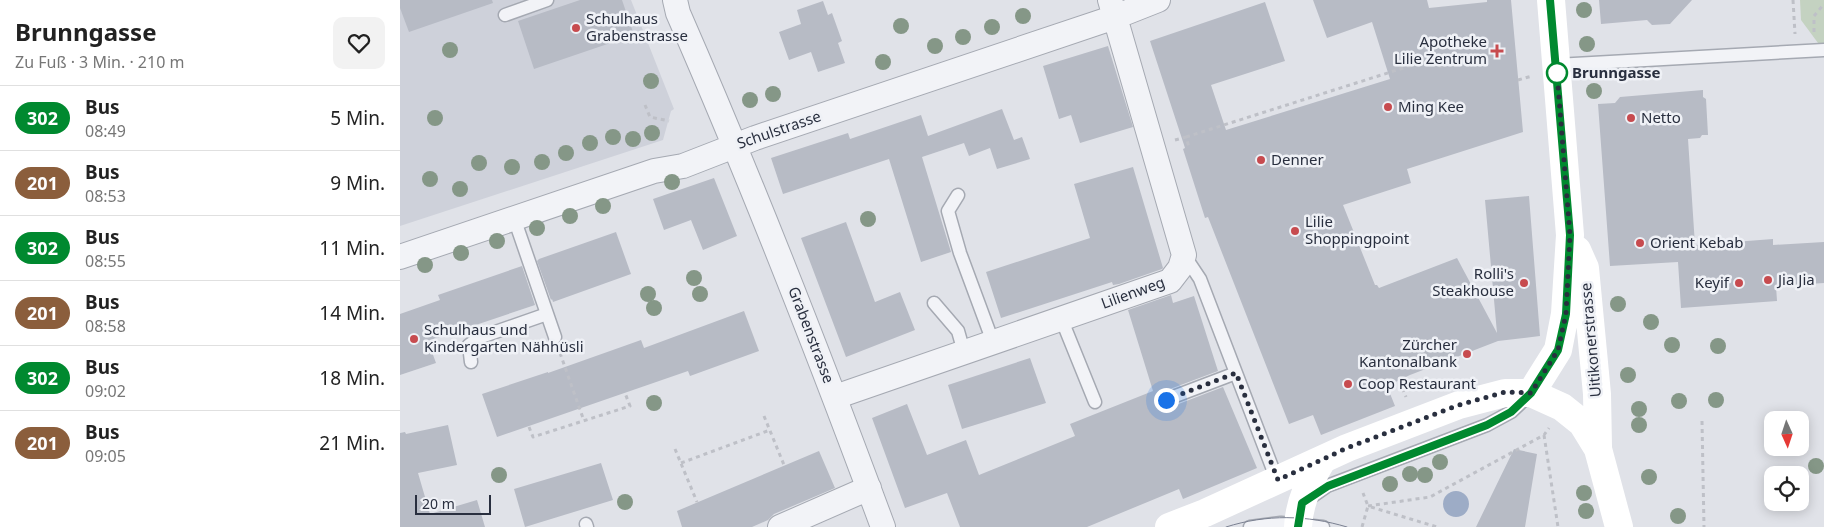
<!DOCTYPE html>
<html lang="de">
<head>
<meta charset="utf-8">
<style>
  :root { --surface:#fff; --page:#f2f2f2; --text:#222; --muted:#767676; --line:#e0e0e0 }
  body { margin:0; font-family:"Noto Sans",sans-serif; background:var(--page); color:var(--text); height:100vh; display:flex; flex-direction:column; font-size:19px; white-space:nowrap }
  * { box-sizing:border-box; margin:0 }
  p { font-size:16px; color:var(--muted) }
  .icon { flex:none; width:28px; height:28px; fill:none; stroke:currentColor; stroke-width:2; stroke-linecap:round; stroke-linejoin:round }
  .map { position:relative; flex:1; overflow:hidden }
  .details { display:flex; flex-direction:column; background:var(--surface); width:400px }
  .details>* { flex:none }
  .badge { padding:0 10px; border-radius:16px; font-size:18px; line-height:32px }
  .needle { width:32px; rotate:177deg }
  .controls { position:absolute; left:1364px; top:411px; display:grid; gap:10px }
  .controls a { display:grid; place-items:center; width:45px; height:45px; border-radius:10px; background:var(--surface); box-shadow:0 2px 12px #0003; font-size:25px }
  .scale { position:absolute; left:15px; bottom:12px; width:76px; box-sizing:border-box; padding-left:5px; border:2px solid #292f3f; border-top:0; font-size:14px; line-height:18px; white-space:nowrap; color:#292f3f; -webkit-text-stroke:4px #eff1f6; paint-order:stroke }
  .you { position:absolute; width:25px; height:25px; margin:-12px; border:4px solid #fff; border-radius:50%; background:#1a73e8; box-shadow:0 0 0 8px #1a73e833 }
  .map>.badge { position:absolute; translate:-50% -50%; box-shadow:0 0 0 2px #fff }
  .round { display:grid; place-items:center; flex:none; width:52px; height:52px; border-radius:10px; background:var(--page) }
  .head { display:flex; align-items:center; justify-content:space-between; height:85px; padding:0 15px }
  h1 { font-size:24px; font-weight:700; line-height:38px }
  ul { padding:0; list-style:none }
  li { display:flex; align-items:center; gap:15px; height:65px; padding:0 15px; border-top:1px solid var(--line) }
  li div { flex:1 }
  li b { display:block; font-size:19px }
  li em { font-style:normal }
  li .badge { min-width:55px; font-weight:700; text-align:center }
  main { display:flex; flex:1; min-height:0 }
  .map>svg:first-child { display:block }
  .built { fill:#ced1da }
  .green { fill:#c4d2c1 }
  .water { fill:#9dacc6 }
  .building { fill:#b7bbc5 }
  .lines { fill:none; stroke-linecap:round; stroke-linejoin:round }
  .lane-casing { stroke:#a5a9b2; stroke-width:15 }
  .street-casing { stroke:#a5a9b2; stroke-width:26 }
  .path { stroke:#bec0c7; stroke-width:3; stroke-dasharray:4 4; stroke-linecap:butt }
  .lane { stroke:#f2f3f7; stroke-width:12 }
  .street { stroke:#f2f3f7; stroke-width:24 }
  .secondary { stroke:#fff; stroke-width:28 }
  .tram { stroke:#7a8091; stroke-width:1 }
  .tree { fill:#859787 }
  .line-casing { stroke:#fff; stroke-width:11 }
  .line { stroke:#00892f; stroke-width:8 }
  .walk { stroke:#292f3f; stroke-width:5; stroke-dasharray:0 9 }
  .poi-dot { fill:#c74b4f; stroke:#eff1f6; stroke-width:2 }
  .stop-dot { fill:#fff; stroke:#00892f; stroke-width:2.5 }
  .labels { text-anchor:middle; stroke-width:5; stroke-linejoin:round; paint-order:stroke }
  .poi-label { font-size:15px; fill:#292f3f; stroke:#eff1f6; text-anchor:start }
  .stop-label { font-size:15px; font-weight:bold; fill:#292f3f; stroke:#eff1f6; text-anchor:start }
  .street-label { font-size:15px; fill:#292f3f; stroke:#eff1f6 }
</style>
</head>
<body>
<main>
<section class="details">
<div class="head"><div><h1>Brunngasse</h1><p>Zu Fuß · 3 Min. · 210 m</p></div><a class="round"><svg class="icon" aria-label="heart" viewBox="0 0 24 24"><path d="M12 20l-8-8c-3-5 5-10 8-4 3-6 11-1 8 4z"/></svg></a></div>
<ul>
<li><span class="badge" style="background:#00892f;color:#fff">302</span><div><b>Bus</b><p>08:49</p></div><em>5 Min.</em></li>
<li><span class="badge" style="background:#8b5e3c;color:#fff">201</span><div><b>Bus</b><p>08:53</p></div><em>9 Min.</em></li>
<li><span class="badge" style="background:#00892f;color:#fff">302</span><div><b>Bus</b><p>08:55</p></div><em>11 Min.</em></li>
<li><span class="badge" style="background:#8b5e3c;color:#fff">201</span><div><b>Bus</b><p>08:58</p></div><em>14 Min.</em></li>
<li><span class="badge" style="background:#00892f;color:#fff">302</span><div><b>Bus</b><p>09:02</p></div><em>18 Min.</em></li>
<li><span class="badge" style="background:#8b5e3c;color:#fff">201</span><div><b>Bus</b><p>09:05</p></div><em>21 Min.</em></li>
</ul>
</section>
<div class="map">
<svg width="1424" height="527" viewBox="0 0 1424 527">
  <rect width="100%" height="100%" fill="#e0e2e8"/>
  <path class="built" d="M0,0H231L274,109L271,111L263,140L0,226Z"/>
  <path class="green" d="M1400,0H1424V47H1421L1401,20Z"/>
  <path class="water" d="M1043 504a13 13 0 1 1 26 0a13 13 0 1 1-26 0Z"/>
  <path class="building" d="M0,0H92L93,3L9,32L0,8Z
    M180,0H222L234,35L134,69L118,21Z
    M913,0H1027L1029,8L1087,2V0H1111L1123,132L1007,169L1011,183L943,205L975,285H977L979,288L1057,258L1097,333L1085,200L1129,196L1140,336L1098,341L1010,375L987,386L995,406L921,435L913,415L889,424L808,217L805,218L783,149L785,148L750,41L865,2L885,61L811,85L826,130L990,79L972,22L927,38Z
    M1199,0H1292L1270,24L1252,25L1247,20L1201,24Z
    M423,1L428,15L432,13L442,41L438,43L445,63L418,72L411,52L389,60L379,32L401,24L397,10Z
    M708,46L733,127L680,143L671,115L659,119L643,66Z
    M1303,90V97L1306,99L1308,135H1302L1300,138L1288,139L1295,245L1373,239V245L1424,242V283L1376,286L1377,301L1281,308L1278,262L1210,266L1198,104L1215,103L1220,97Z
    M602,109L614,140L622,137L630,159L597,169L590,148L569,156L564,143L522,157L551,252L521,262L489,159L383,194L371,158L448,133L450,139L521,115L528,136Z
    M733,167L763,268L762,269L719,284L713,285L712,282L601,318L586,272L690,238L674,184Z
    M314,178L337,236L303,250L291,220L264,230L253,199Z
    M446,222L475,302L500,292L515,330L446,357L401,238Z
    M216,232L231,274L153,302L152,299L151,300L137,261L139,259Z
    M122,266L135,305L28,341L36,363L0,375V314L40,300L38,295Z
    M771,295L773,303L794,296L818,371L762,392L757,398L758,403L763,408H768L823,387L857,468L783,499L779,489L687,527H560L547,493L505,508L472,418L507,404L527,455L566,440L579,475L675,436L670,424L753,391L728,310Z
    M344,311L359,351L290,376L288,371L97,437L82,394L148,372V373L241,340L244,348Z
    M630,358L646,403L562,429L548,385Z
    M48,425L57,465L18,473L30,514L77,500L85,527H0V433L5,432L6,434Z
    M1114,449L1137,454L1125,527H1076Z
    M419,451L435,488L374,514L368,520L352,527H282L277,511Z
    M201,463L213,500L125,527L114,489Z"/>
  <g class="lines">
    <g class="lane-casing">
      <path id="lane" d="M105,15L147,0
        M1156,65L1424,50
        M558,195L548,211L560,253L593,342
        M114,218L155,337
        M784,255L800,279L877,480
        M534,303L558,331L564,352
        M661,318L695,402
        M71,362L69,345L81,337L147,314
        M765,400L836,373
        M907,500L927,486L1087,425L1111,412L1129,395
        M186,524L187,527
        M850,527L881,523L923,527"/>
    </g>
    <g class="street-casing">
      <path id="street" d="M275,0L278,13C352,182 419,354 483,527
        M0,257L254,171L283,166L355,138L715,17L758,0
        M435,397L770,281L780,268L784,255L710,0
        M380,527L469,488"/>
    </g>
    <path class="path" d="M1393,0L1395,34
      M1414,32V16L1424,4
      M1118,80L1132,76
      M245,105L250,117L269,121
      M786,137L1038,57L1041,68
      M775,140L786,137L789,147
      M160,353L184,421
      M999,381L1006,397
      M364,416L384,465
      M1302,421L1304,527
      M129,427L133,437L230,406L225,393
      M1144,435L1158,527
      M275,449L297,502
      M281,463L370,430
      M968,506L1030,497L1144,435L1149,428
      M971,507L1037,527
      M962,527L968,506L963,493"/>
    <use href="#lane" class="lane"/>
    <use href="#street" class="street"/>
    <path class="secondary" d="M1177,250L1185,268L1197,394L1198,447
      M1131,393L1158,350L1165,314L1170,235L1151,0
      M769,527L805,513L947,448L1059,405L1105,393H1131L1162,407L1182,423L1198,449L1219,527
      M898,527C899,502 910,480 923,459"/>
    <path class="tram" d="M826,527C867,514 907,515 947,527"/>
  </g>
  <g class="tree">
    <circle cx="1184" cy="10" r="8"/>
    <circle cx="623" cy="16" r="8"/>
    <circle cx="501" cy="26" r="8"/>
    <circle cx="592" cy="27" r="8"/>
    <circle cx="563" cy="37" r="8"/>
    <circle cx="1187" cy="44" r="8"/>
    <circle cx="535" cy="46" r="8"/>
    <circle cx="50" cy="50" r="8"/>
    <circle cx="483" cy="62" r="8"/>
    <circle cx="251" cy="81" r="8"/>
    <circle cx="1194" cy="91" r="8"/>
    <circle cx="373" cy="94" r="8"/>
    <circle cx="350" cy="100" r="8"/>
    <circle cx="35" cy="118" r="8"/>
    <circle cx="252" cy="133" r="8"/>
    <circle cx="213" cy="137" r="8"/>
    <circle cx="233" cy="139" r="8"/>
    <circle cx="190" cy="143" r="8"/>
    <circle cx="166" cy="153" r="8"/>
    <circle cx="142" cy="162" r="8"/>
    <circle cx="79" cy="163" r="8"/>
    <circle cx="112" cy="167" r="8"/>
    <circle cx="30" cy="179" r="8"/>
    <circle cx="272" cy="182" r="8"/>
    <circle cx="60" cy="189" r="8"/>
    <circle cx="203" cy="206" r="8"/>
    <circle cx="170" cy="216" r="8"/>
    <circle cx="468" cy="219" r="8"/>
    <circle cx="137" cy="228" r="8"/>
    <circle cx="97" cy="241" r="8"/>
    <circle cx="61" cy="253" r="8"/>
    <circle cx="25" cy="265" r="8"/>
    <circle cx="294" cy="278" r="8"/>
    <circle cx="248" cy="294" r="8"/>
    <circle cx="300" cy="294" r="8"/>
    <circle cx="1218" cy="304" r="8"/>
    <circle cx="254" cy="308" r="8"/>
    <circle cx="1251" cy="322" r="8"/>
    <circle cx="1272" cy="345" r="8"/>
    <circle cx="1318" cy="346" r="8"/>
    <circle cx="1228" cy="375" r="8"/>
    <circle cx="1316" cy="400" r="8"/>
    <circle cx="1279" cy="401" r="8"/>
    <circle cx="254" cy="403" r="8"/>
    <circle cx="1239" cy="409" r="8"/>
    <circle cx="1239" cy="425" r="8"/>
    <circle cx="1040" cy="462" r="8"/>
    <circle cx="1416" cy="466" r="8"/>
    <circle cx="1010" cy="474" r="8"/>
    <circle cx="99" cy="475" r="8"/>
    <circle cx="1025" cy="475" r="8"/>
    <circle cx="1249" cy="477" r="8"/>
    <circle cx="990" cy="484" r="8"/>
    <circle cx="1184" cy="493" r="8"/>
    <circle cx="225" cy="502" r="8"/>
    <circle cx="1186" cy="511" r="8"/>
    <circle cx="1278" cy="516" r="8"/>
  </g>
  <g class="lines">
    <g class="line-casing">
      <path id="line" d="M898,527L902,503L928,486L1087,425L1111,412L1131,393L1158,350L1166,314L1170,235L1150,0"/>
    </g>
    <use href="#line" class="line"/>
    <path class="walk" d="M766,400L836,373L878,480L947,448L1059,405L1105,392L1131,393L1158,350L1166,314L1170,235L1157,73"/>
  </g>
  <g class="poi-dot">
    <circle cx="176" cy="28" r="5"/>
    <path d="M1094.5 43.5h5v5h5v5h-5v5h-5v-5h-5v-5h5z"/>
    <circle cx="988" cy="107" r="5"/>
    <circle cx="1231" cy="118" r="5"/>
    <circle cx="861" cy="160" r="5"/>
    <circle cx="895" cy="231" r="5"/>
    <circle cx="1240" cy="243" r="5"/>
    <circle cx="1368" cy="280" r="5"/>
    <circle cx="1124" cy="283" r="5"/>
    <circle cx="1339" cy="283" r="5"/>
    <circle cx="14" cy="339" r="5"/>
    <circle cx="1067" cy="354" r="5"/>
    <circle cx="948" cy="384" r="5"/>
  </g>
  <circle class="stop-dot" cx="1157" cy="73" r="10"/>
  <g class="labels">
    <g class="poi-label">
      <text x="186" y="24">Schulhaus<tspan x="186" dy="17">Grabenstrasse</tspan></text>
      <text x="1087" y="47" text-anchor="end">Apotheke<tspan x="1087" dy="17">Lilie Zentrum</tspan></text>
      <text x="998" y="112">Ming Kee</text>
      <text x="1241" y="123">Netto</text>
      <text x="871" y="165">Denner</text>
      <text x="905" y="227">Lilie<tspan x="905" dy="17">Shoppingpoint</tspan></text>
      <text x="1250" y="248">Orient Kebab</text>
      <text x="1114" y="279" text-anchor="end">Rolli's<tspan x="1114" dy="17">Steakhouse</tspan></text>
      <text x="1378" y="285">Jia Jia</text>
      <text x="1329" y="288" text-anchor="end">Keyif</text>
      <text x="24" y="335">Schulhaus und<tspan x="24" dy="17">Kindergarten Nähhüsli</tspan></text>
      <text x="1057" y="350" text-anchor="end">Zürcher<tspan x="1057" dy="17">Kantonalbank</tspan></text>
      <text x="958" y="389">Coop Restaurant</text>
    </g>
    <g class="stop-label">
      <text x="1172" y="78">Brunngasse</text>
    </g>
    <g class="street-label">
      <text transform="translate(379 130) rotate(-19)" y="5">Schulstrasse</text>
      <text transform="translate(733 293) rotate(-20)" y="5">Lilienweg</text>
      <text transform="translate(411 335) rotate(69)" y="5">Grabenstrasse</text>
      <text transform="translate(1191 340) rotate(-95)" y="5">Uitikonerstrasse</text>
    </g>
  </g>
</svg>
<div class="controls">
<a><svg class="needle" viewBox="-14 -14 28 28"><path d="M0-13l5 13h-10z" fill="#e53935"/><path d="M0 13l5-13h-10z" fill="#767676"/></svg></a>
<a><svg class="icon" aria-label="locate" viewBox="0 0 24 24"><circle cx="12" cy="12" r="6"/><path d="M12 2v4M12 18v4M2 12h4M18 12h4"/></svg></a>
</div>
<div class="scale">20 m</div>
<div class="you" style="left:766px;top:400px"></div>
</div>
</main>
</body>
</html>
